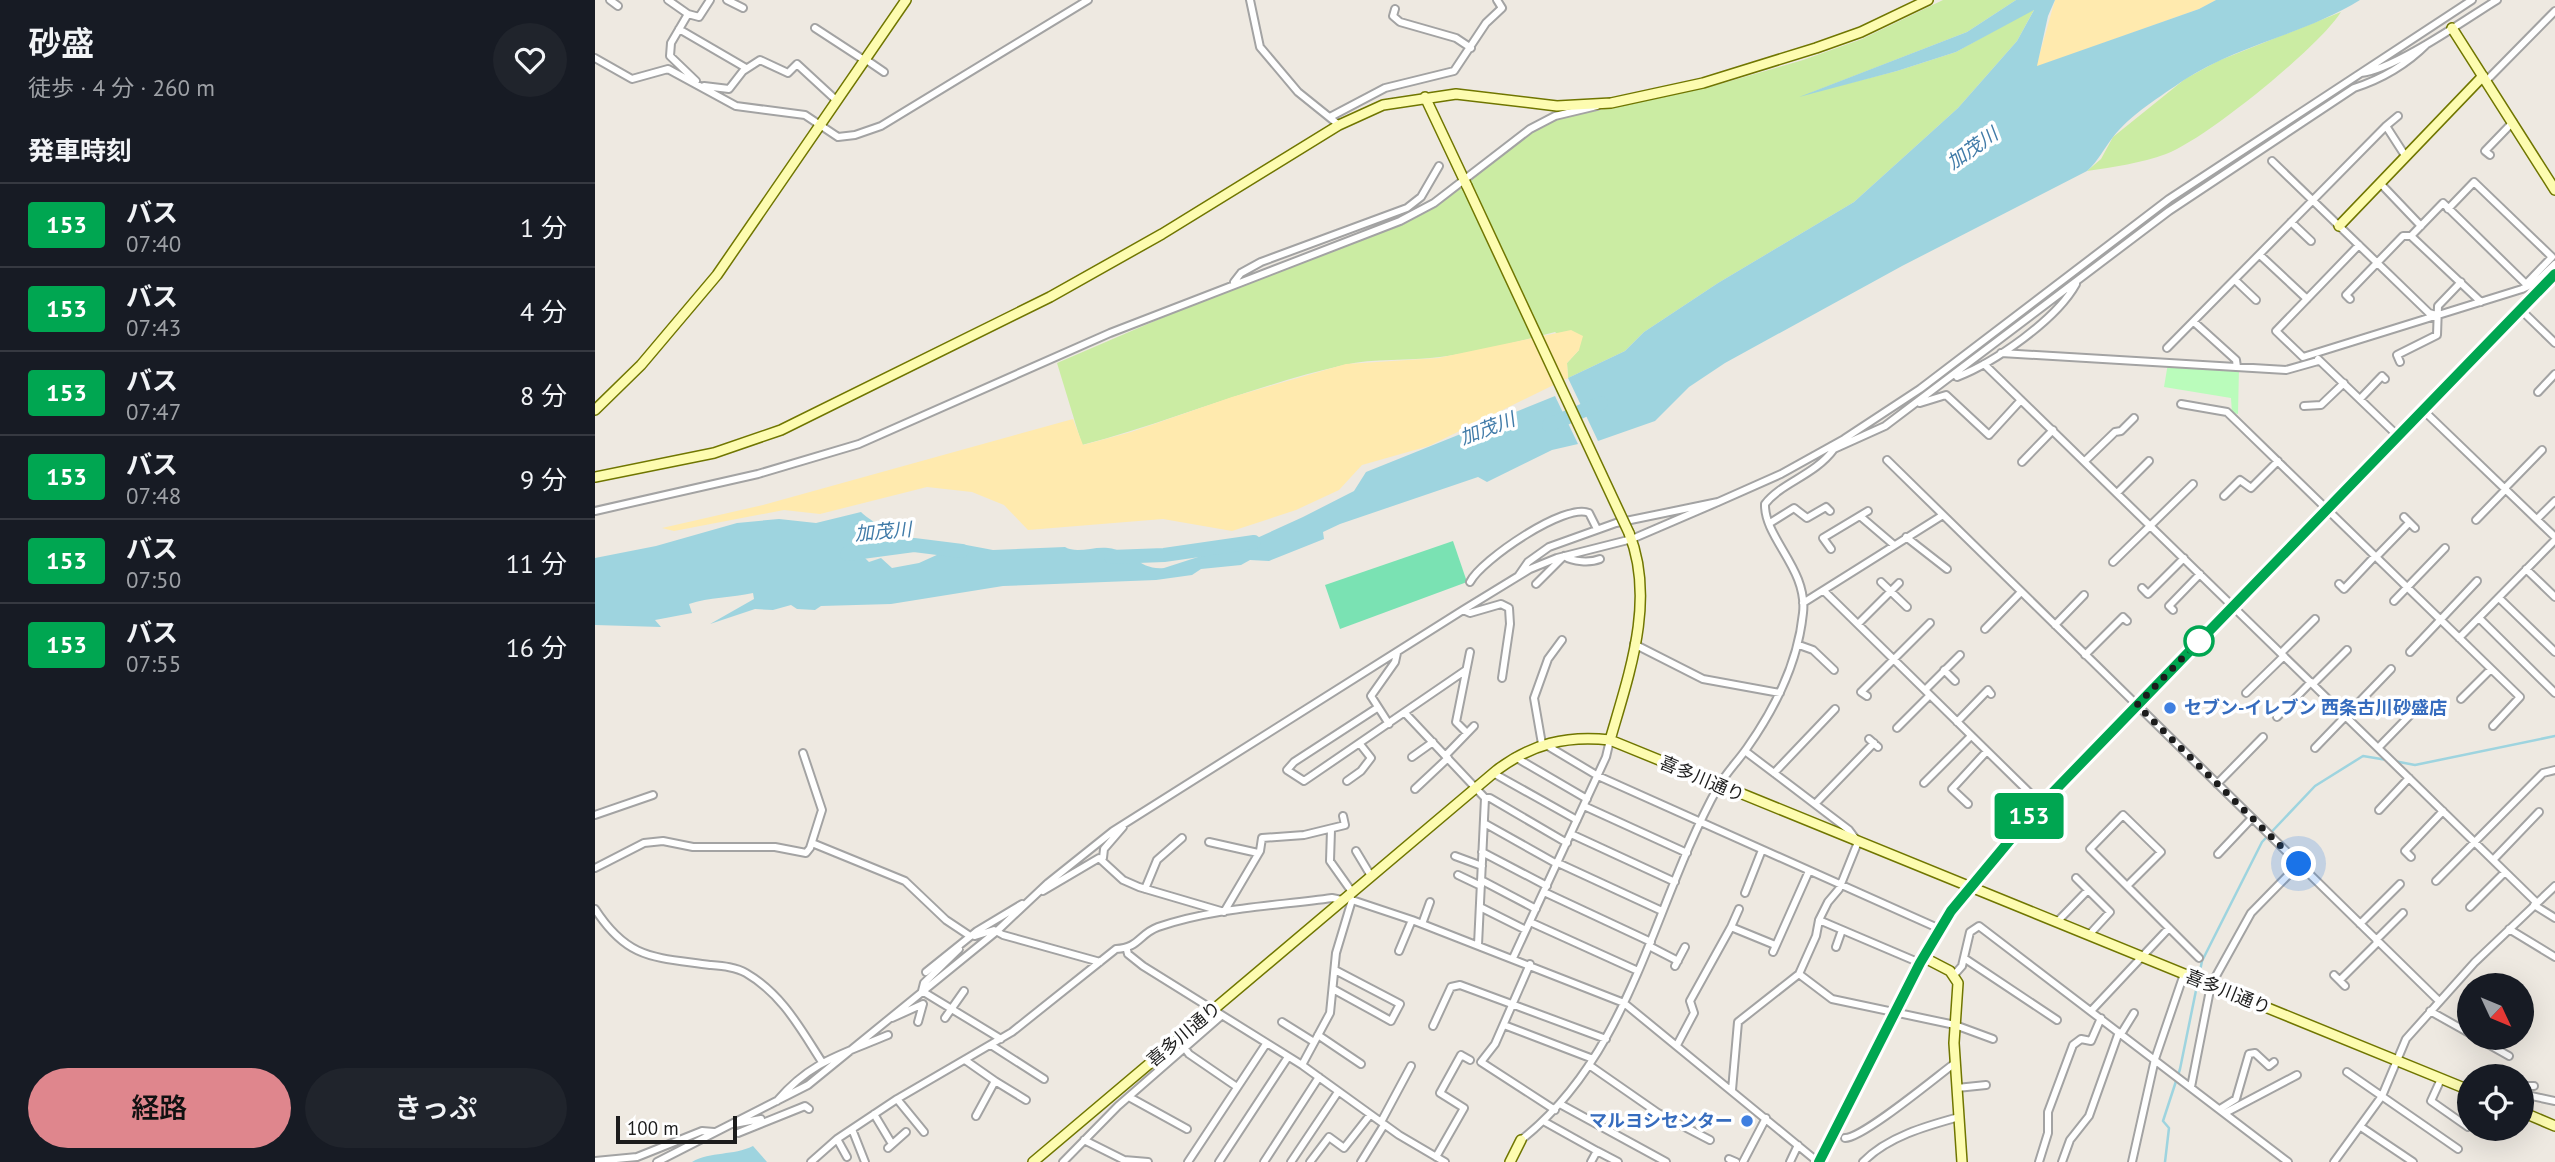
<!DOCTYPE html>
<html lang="ja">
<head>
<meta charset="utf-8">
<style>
  :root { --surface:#171b24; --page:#20242c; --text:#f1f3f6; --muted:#9ea1a6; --line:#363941; --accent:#df868d }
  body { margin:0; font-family:"PT Sans","Noto Sans JP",sans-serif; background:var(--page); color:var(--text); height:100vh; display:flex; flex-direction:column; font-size:26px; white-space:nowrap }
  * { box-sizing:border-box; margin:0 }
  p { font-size:23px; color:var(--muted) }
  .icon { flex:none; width:38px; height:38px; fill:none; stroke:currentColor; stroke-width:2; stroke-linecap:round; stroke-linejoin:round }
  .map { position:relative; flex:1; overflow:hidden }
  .details { display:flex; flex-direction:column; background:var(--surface); width:595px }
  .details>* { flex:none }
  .badge { padding:0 14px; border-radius:5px; font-size:24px; line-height:46px }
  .needle { width:46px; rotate:134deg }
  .buttons { position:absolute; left:1862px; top:973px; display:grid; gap:14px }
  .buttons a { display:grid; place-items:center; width:77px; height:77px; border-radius:50%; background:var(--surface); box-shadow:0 7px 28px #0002; font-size:35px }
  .scale { position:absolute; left:21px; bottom:18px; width:121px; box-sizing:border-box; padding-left:7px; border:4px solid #1c1c1c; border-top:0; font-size:19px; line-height:24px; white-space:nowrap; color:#1c1c1c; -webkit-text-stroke:5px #fff; paint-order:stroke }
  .you { position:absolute; width:35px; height:35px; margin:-18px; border:5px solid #fff; border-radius:50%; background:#1a73e8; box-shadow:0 0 0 10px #1a73e833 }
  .map>.badge { position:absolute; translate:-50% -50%; box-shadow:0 0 0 4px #fff }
  h2 { padding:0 28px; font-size:26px; line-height:63px }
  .round { display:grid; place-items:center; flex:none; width:74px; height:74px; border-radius:37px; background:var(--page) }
  .head { display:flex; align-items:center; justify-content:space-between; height:119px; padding:0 28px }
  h1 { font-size:33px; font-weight:600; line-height:52px }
  .button { display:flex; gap:14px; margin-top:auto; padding:14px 28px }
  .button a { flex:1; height:80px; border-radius:42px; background:var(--accent); color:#111; font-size:28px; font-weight:600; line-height:80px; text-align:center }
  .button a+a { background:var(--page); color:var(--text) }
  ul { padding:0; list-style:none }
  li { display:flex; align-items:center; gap:21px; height:84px; padding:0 28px; border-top:2px solid var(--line) }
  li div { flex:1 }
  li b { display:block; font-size:26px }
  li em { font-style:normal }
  li .badge { min-width:77px; font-weight:700; text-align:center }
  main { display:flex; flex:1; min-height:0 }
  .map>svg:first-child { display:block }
  .grass { fill:#cbeca3 }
  .sand { fill:#ffeaae }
  .park { fill:#bafcbb }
  .pitch { fill:#7ae2b3 }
  .water { fill:#9ed4df }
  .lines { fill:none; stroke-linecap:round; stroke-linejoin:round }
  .stream { stroke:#9ed4df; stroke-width:2.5 }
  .river { stroke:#9ed4df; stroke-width:14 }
  .street-casing { stroke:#a3a3a3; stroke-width:10 }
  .secondary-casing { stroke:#707600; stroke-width:12 }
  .primary-casing { stroke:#945a00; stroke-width:13 }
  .street { stroke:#fff; stroke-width:6 }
  .secondary { stroke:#fdfcb0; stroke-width:9 }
  .primary { stroke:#ffcb95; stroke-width:10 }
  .secondary-bridge-casing { stroke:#707600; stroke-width:12; stroke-linecap:butt }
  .secondary-bridge { stroke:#fdfcb0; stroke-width:9 }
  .line-casing { stroke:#fff; stroke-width:16 }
  .line { stroke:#00a651; stroke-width:10 }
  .walk { stroke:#1c1c1c; stroke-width:7; stroke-dasharray:0 12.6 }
  .stop-dot { fill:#fff; stroke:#00a651; stroke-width:3.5 }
  .shop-dot { fill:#3f7fe0; stroke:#fff; stroke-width:2.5 }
  .labels { text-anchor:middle; stroke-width:7; stroke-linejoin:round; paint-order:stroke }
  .shop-label { font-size:18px; font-weight:bold; fill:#366cbe; stroke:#fff; text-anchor:start }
  .street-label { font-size:18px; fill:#1c1c1c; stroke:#fff }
  .water-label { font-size:19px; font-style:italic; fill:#417ba8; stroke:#fff }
</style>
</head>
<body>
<main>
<section class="details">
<div class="head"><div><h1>砂盛</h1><p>徒歩 · 4 分 · 260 m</p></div><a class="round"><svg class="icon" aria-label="heart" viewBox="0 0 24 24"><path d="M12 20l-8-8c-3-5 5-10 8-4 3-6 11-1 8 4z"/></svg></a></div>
<h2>発車時刻</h2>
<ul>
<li><span class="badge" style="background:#00a651;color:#fff">153</span><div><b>バス</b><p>07:40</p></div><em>1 分</em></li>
<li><span class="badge" style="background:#00a651;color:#fff">153</span><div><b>バス</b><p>07:43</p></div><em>4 分</em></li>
<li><span class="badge" style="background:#00a651;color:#fff">153</span><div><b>バス</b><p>07:47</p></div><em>8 分</em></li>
<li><span class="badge" style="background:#00a651;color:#fff">153</span><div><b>バス</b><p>07:48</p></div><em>9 分</em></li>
<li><span class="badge" style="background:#00a651;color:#fff">153</span><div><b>バス</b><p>07:50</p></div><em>11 分</em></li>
<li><span class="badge" style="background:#00a651;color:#fff">153</span><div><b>バス</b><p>07:55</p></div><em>16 分</em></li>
</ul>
<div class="button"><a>経路</a><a>きっぷ</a></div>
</section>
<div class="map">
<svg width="1960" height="1162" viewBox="0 0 1960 1162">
  <rect width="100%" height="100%" fill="#eee9e1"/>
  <path class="grass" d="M1348,0H1421L1372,32L1215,93L1302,71L1361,52L1440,8L1422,41L1363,108L1259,202L1123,283L1049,332L1030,351L973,378L972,363L984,350L960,332C922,342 884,352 845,357C813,361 779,358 749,365C660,385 575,422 487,445L462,363L627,292L807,225L841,207L938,131L963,119L1118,86L1208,60L1267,39Z
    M1746,12C1724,47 1610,140 1571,154C1546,163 1519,167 1492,171L1506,159L1518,137L1590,79L1623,61Z"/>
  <path class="sand" d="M1460,0H1621L1604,9L1441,67Z
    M976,330L988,336L984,350L972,363L973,378L834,446L767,465L744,490L701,510L637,531L568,519L433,530L409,505L377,492L332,487L225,514L189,510L79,531L67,528L168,505L478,419L488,445L536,432L637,397L751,364L843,358Z"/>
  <path class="park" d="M1573,363L1644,367L1643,414L1637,413L1636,398L1569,387Z"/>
  <path class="pitch" d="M858,541L872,582L745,629L730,585Z"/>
  <path class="water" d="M1421,0H1460L1453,16L1442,66L1604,9L1621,0H1765C1710,34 1643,45 1589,80C1566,96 1535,115 1518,137C1508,150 1504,160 1492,171L1307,266L1130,363L1094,387L1060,421L1003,441L973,378L1030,351L1049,332L1123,283L1259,202L1363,108L1422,41L1439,10L1361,52L1302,71L1204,97L1372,32Z
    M960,396L983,444L957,450L892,482L883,477L745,524L728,532L729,539L674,561L655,560L646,565L606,569L597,575L561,580L408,586L296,604L226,606L220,610L202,609L196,605L178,610L160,609L115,624L159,599L158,593C137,598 114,597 94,604L97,613L60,620L66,627L0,625V558L61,546L142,523L184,519L221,523L266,512C276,522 288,523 287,540L278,543L279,547L270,548L269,557L274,562L286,558L297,568L324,563L366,544L398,550L470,547C482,554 499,546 513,548C535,550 546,571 569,568L662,538L708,517L759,491L771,472Z
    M158,1146L172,1162H97C116,1151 138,1156 158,1146Z"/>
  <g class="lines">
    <path class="stream" d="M1799,761L1820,765L1960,736
      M1570,1162L1574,1128L1568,1121L1585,1069L1607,961L1667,842L1720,786L1768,756L1792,760"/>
    <path class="river" d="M954,425L1006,403
      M252,554L319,545L367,551
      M516,557L569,555L659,542"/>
    <g class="street-casing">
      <path id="street" d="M15,0L23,6
        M73,0L93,14L104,17L115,0
        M132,0L148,8
        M655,0L665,47L703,92L744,125
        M800,9L798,16L805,22L861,38L876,48
        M93,14L76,43L75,56L101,81
        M220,28L269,60
        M84,29L151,68
        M0,58L37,79L73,69L141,106L210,115L243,137L260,135L286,126L493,0
        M270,59L289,72
        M1766,73C1799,70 1871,19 1902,0
        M1891,81L1960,11
        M109,86L134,89L148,71L165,60L193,73L202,64L241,100
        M735,117L790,88L859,71L891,23L907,8L902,0
        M1791,126L1811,157
        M1895,155L1890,151L1918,122
        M1677,161L1834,313L1841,315
        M1785,183L1826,226
        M1853,209L1879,182L1957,257L1931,284
        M1696,222L1716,241
        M1816,236L1886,302
        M1764,245L1681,331L1708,357L1927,289L1940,283L1960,264
        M1665,255L1712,299
        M1640,280L1661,300
        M639,282L646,273L666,262L812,208L826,197L844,166
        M1755,299L1751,295L1808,236H1816L1848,203L1933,286
        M1926,310L1960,343
        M1599,322L1641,360L1642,367
        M1572,348L1791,126L1803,116
        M1406,353L1691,370L1723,361
        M1723,359L1803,436
        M1805,362L1802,355L1842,335L1843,306L1866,282
        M1389,364L1942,903
        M1362,377C1400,362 1461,320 1481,284
        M1943,392L1960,374
        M1765,399L1787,376L1790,379
        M1325,403L1351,395L1394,435L1426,400
        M1586,404L1632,412L1925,697L1898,726
        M1709,406L1726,405L1749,383
        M1828,410L1960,537
        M1239,449L1290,426L1574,211L1759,88C1787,79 1811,65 1832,44
        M1292,460L1844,1001
        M1490,461L1520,432L1526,431L1539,418
        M1427,462L1458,430
        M1910,488L1947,450
        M1522,493L1554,461
        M1629,496L1645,480L1656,488L1683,461
        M0,511L163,474L264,444L515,333L805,221L839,203L935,129L960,116L1002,106
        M1265,516L1299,545
        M1809,517L1820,528
        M1942,519L1960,501
        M1881,520L1911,489
        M1175,523L1199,508L1212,518L1231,507L1235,511
        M1311,537L1352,569
        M1236,549L1228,538L1273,511
        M1781,557L1814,523
        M1518,562L1598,484
        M1931,569L1960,597
        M924,575L933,562L954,547L1021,523L1123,502L1186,474L1249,439L1325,389L1574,199L1877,0
        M875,582C886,560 971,502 994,513L1002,529
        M1286,582L1312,607
        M941,584L969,556C978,562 995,563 1005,559
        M1744,584L1749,589L1780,556
        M1547,588L1553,594L1589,558
        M1229,591L1446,804
        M1904,598L1960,652
        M1799,601L1850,548
        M1208,603L1348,515
        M868,610L875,613L906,604L914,608L915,624L907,678
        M1578,610L1574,606L1605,574
        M1884,618L1960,693
        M1263,624L1304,583
        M1460,625L1489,595
        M1390,629L1426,592
        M1864,638L1960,540
        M1039,644L1108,679L1185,693
        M1204,645L1218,650L1239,670
        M1815,652L1882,581
        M1686,653L1720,619
        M1490,655L1528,617L1532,621
        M1349,670L1360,681
        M1718,684L1752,650
        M1330,690L1365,655
        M1651,693L1689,656
        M1272,696L1266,692L1335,623
        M1866,699L1896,669
        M782,708L699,762L692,770L709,781L871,670
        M810,713L890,798L883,945
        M1682,717L1716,682
        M1362,722L1393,690L1396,694
        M794,724L776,696L800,662L802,653
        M1302,728L1335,695
        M872,733L861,722L875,652
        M1274,739L1283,747
        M947,744L939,698L953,659L967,640
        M951,745L1003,776L1345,929
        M1720,748L1796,669
        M1783,748L1818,712
        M851,755L879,726
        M817,757L838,742
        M920,757L992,799
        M898,773L982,820
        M1179,773L1240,709
        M752,781L766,771L776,758L765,744
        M1329,783L1376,736
        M1622,784L1668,737
        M820,789L853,758
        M890,798H895L972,843
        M1220,804L1279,743
        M1373,804L1357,789L1392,751
        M989,806L1092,853
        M1784,810L1814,778
        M0,815L58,795
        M889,823L962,864
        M736,830L735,861L757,892
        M976,834L1080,882
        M614,842L663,853
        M217,843L310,881L351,920L375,936
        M761,851L776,876
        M887,852L952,886
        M1623,854L1657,818
        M860,856L887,866
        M1816,857L1810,851L1848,811
        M508,858L509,849L528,827
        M1898,860L1944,812
        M963,863L1067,911
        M0,868L49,843L68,841L98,847H180L211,853L215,848L227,810L208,753
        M863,875L886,886
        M1481,878L1515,912L1494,935
        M886,880L941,909
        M1841,881L1948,773L1960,770
        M1532,886L1566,852L1528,815L1495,849L1604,958
        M550,889L562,860L587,838
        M448,891L504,858L528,880L544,887L629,912L665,851L667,838L709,835L750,825L748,816
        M949,892L1056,942
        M1150,893L1167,850
        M753,895L757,900L817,920L1029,1003L1223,1162
        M1939,905L1960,918
        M885,907L931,930
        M1875,907L1910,872
        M0,909C33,960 59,957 115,965C127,966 141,967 151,973C187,994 205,1028 227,1062
        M1224,920L1325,963
        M935,922L1043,971
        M1462,922L1493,890
        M827,924L835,902
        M1765,924L1805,884
        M1136,927L1144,909
        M1914,929L1960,957
        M380,936L399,930L408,935L505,962
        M1781,940L1808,913
        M1054,946L1083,961
        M1241,947L1247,930
        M364,949L329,983L327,991L406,1039
        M532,950L533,954L548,966L707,1065L804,1135L850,1162
        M804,951L817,920
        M1178,952L1214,871
        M918,958L1011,757L1015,740
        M1369,958L1462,1020
        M935,964L900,1044L886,1062L960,1110
        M1080,966L1090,947
        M331,972L382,931L427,904
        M1204,974L1237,999L1360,1025L1398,1039
        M1359,975L1367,966L1375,932L1384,926L1693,1162
        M1739,975L1750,986
        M1745,980L1783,942
        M738,989L796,1021L805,1004L740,970
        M1496,1011L1574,928
        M1835,1011L1874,1033
        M297,1018L328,1004L323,1022
        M350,1018L369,991
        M687,1022L719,1042
        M909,1025L998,1059
        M838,1026L856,987L865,985L1011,1039
        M1526,1034L1539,1013
        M723,1035L766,1064
        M1882,1038L1914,1056
        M583,1039L594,1054L642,1087
        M396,1045L449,1079
        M1082,1045L1099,1013L1095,1001L1136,927L1180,945
        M370,1060L400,1081L381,1116
        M707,1065L735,1013L741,953L757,900
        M994,1065L1063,1113L1115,1140
        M1752,1072L1863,1149
        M1846,1079L1836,1101L1873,1127
        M400,1081L431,1100
        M1927,1086H1939
        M1596,1087L1616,985L1656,913L1704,864
        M1362,1088L1391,1085
        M1137,1090L1143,1022L1204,974L1221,936L1224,920L1233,902L1244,889L1263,842L1254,830L1150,751
        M1927,1094L1960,1101
        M534,1097L592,1129
        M302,1099L329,1132
        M182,1101C216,1061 248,1054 293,1035
        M965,1104L1071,1162
        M1625,1109L1641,1099L1654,1054L1660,1053L1674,1066L1679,1062
        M1630,1113L1702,1075
        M279,1114L297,1144
        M786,1122L816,1066
        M950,1122L1002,1151L996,1162
        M139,1124L166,1119
        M1766,1127L1818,1162
        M257,1129L270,1162
        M143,1133L210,1106L214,1109
        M1250,1138C1268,1138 1341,1077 1360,1063
        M242,1139L252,1157
        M489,1140L529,1160L553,1162
        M926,1140C1037,1053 1058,904 1123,787C1131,773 1143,761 1152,748C1181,707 1203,663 1208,613C1213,569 1169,538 1170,504C1187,482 1219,476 1239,449L1237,446
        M293,1148L311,1132
        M1002,1151L1023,1162
        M841,1157L869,1108L845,1093L866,1055L875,1060
        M1134,1159L1141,1162
        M0,1161L42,1157L107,1131L119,1132
        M62,1162L213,1085L402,931L453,883L518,831L868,610L935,569L962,558L1037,539L1123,502
        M216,1162L242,1139L302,1099L417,1032L521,949C544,948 544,934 563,927C618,908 680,906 737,898L747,900
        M468,1162L523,1106L625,1017
        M593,1162L671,1044
        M624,1162L693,1057
        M669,1162L724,1077
        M696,1162L743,1092
        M715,1162L734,1137L749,1148L775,1115
        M766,1162L789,1125
        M1148,1162L1171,1118
        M1195,1162L1203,1145
        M1268,1162C1292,1137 1331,1126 1364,1117
        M1444,1162L1453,1133V1112L1478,1045L1486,1039L1496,1041L1506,1018
        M1467,1162L1475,1140L1494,1116L1524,1032
        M1537,1162L1560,1059L1589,974
        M1739,1162L1787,1096L1811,1039L1880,962L1960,886"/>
    </g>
    <g class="secondary-casing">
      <path id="secondary" d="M1857,28L1960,190
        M830,97L872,186
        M1744,226L1888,76
        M0,410L46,365L122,275L311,0
        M0,477L119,453L186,430L455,297L567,234L744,125L788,105L861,94L962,106L1016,103L1108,83L1221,48L1266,32L1333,0
        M1015,740C1034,674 1061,600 1034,533
        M1328,957L1355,971L1363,983L1359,1043L1367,1162
        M1927,1112L1960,1126
        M438,1162L902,770C937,744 971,735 1015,740L1874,1090
        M915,1162L926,1140"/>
    </g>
    <g class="primary-casing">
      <path id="primary" d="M1224,1162L1325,963L1356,911L1435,816L1960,274"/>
    </g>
    <use href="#street" class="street"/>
    <use href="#secondary" class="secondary"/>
    <use href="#primary" class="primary"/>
    <g class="secondary-bridge-casing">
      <path id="secondary-bridge" d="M872,186L1034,533"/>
    </g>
    <use href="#secondary-bridge" class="secondary-bridge"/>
  </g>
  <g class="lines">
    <g class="line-casing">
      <path id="line" d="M1224,1162L1325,963L1356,911L1435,816L1960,274"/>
    </g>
    <use href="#line" class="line"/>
    <path class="walk" d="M1604,641L1542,705L1704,864"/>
  </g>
  <circle class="stop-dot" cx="1604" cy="641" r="14"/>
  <g class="shop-dot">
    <circle cx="1575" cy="708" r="7"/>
    <circle cx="1152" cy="1121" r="7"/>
  </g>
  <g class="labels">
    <g class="shop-label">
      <text x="1589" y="714">セブン-イレブン 西条古川砂盛店</text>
      <text x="1138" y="1127" text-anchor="end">マルヨシセンター</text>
    </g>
    <g class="street-label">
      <text transform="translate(1107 779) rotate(23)" y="6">喜多川通り</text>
      <text transform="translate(1633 992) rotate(22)" y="6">喜多川通り</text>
      <text transform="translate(589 1034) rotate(-40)" y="6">喜多川通り</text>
    </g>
    <g class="water-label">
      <text transform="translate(1377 148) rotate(-35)" y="7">加茂川</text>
      <text transform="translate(892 428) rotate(-21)" y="7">加茂川</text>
      <text transform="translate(288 531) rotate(-5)" y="7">加茂川</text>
    </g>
  </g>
</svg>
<div class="buttons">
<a><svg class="needle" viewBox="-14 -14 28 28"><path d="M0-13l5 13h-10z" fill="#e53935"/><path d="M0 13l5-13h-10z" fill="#9ea1a6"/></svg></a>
<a><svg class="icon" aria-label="locate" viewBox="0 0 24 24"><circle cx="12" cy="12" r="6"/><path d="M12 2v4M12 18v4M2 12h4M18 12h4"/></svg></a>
</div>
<div class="scale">100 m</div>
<div class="you" style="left:1704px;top:864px"></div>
<b class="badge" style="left:1434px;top:816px;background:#00a651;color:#fff">153</b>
</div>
</main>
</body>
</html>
